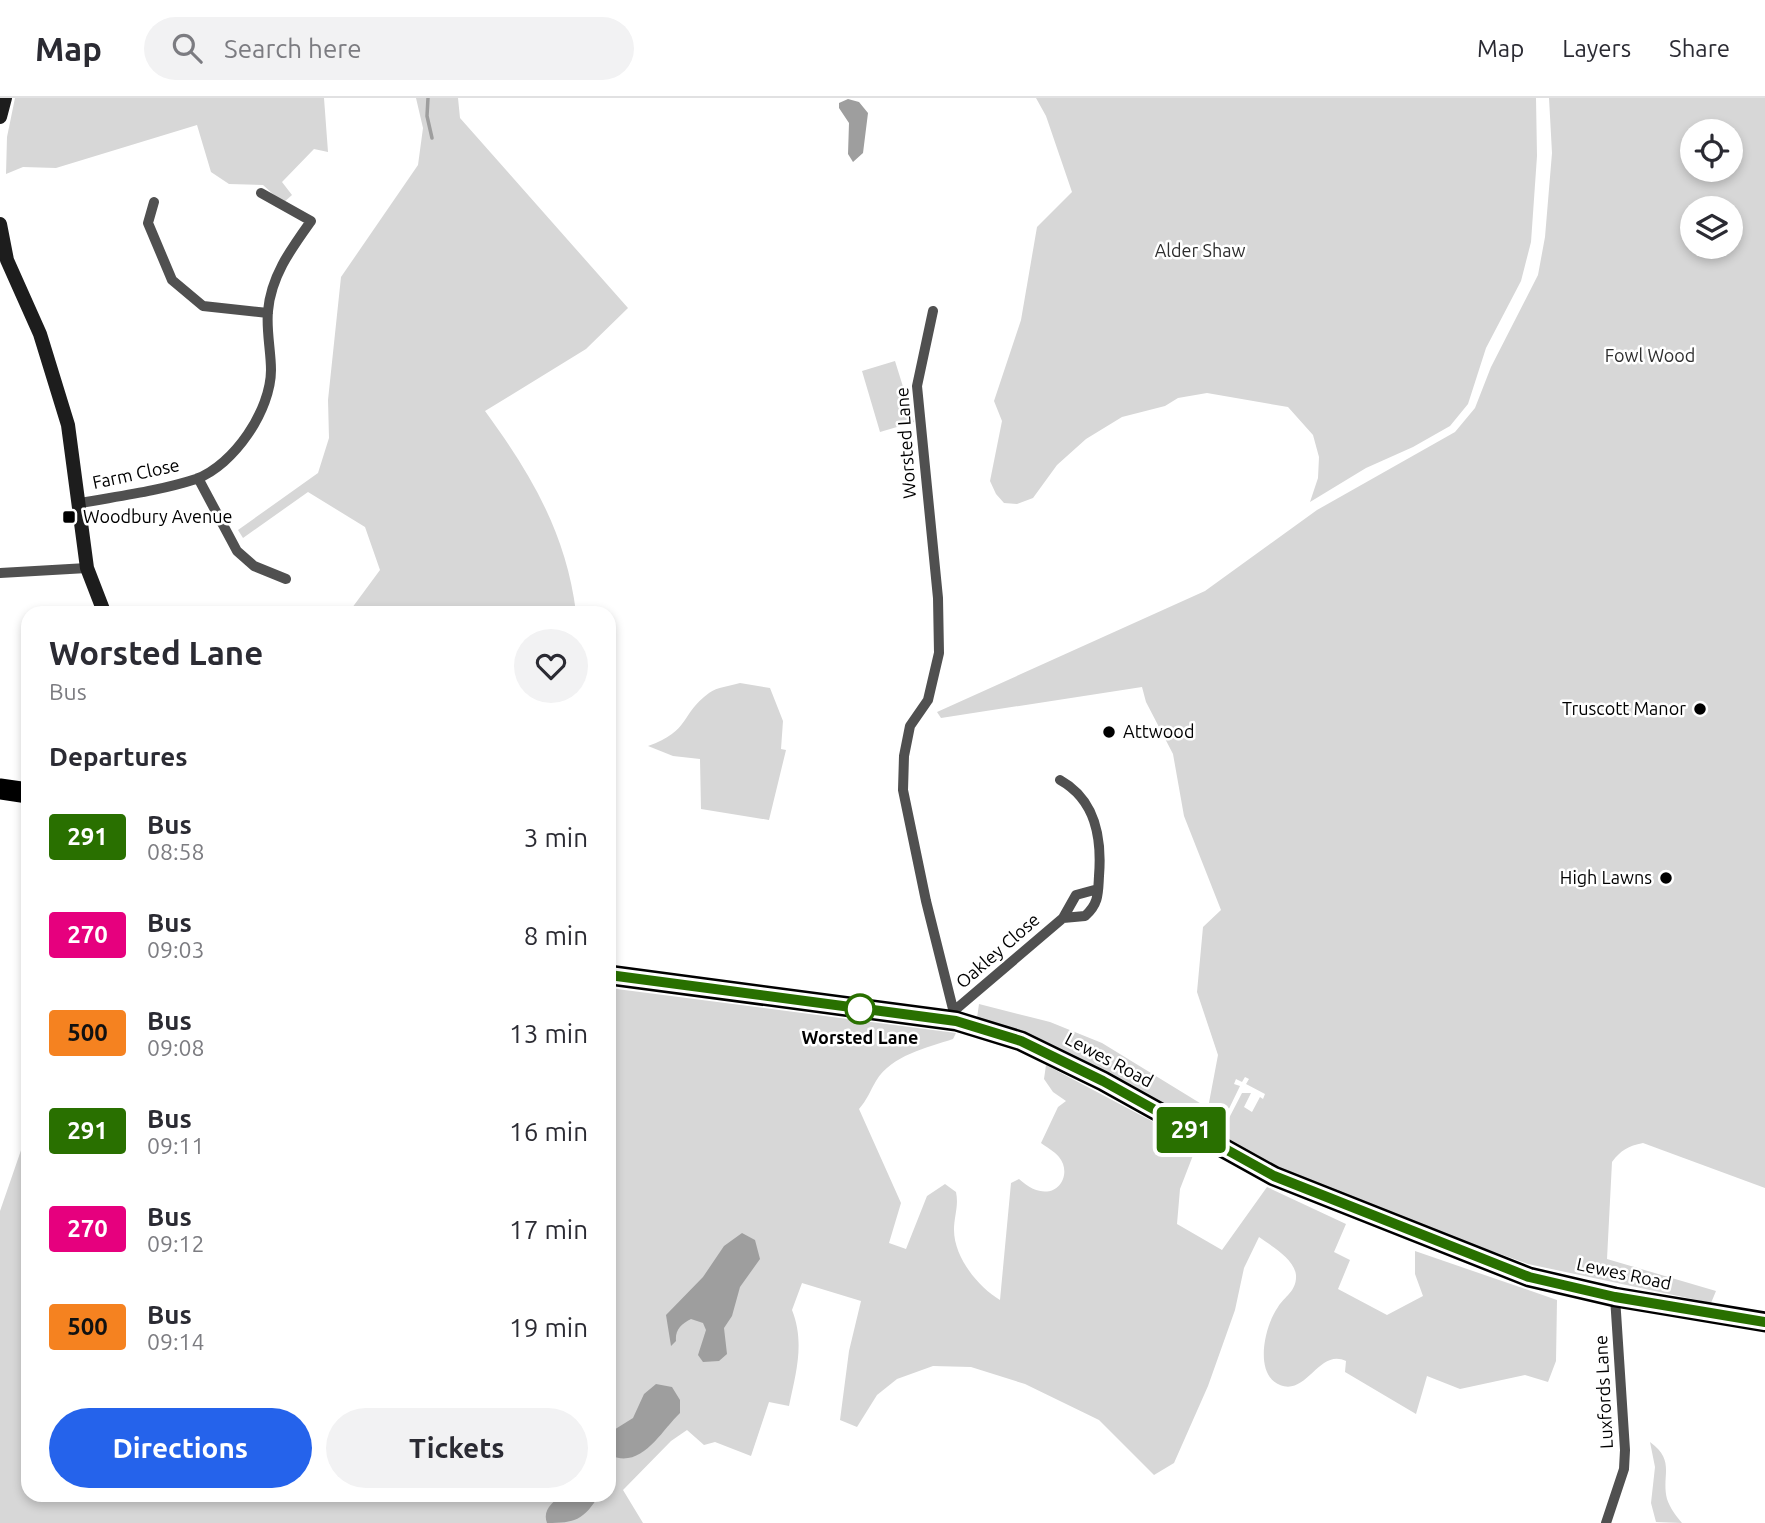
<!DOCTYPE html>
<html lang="en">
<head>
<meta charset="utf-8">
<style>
  :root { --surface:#fff; --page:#f2f2f3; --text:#2b2b33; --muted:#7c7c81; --line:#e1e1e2; --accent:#2563eb }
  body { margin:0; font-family:Ubuntu,sans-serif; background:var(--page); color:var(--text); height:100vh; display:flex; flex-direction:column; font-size:26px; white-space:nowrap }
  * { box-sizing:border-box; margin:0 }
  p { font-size:23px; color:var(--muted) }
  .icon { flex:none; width:38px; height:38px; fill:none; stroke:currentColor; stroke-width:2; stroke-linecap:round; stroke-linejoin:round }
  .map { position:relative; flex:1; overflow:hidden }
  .details { position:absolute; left:21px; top:508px; width:595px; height:896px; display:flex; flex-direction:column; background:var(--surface); border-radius:21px; box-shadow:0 4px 10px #0003 }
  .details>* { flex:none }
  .badge { padding:0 14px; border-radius:5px; font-size:24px; line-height:46px }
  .fabs { position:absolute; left:1680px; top:21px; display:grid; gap:14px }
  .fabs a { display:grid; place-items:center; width:63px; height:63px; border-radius:50%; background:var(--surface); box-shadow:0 4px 10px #0003; font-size:35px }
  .map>.badge { position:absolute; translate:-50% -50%; box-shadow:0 0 0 4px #fff }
  h2 { padding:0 28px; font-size:26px; line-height:63px }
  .round { display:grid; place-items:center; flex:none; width:74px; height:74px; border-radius:37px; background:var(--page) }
  .head { display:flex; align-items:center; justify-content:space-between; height:119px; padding:0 28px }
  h1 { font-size:33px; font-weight:700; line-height:52px }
  .button { display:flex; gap:14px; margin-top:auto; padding:14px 28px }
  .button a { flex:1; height:80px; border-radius:42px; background:var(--accent); color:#fff; font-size:28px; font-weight:700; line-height:80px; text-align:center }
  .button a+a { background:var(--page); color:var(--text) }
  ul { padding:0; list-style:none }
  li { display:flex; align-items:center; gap:21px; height:98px; padding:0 28px }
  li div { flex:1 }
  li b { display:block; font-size:26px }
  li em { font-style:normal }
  li .badge { min-width:77px; font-weight:700; text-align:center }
  header { display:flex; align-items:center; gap:42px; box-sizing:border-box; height:98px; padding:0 35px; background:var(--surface); border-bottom:2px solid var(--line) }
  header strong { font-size:33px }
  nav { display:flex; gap:38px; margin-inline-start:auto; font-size:24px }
  .search { width:490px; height:63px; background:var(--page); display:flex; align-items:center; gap:18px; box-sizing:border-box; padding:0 24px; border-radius:38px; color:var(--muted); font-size:26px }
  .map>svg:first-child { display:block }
  .green { fill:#d7d7d7; fill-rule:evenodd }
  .water { fill:#9e9e9e }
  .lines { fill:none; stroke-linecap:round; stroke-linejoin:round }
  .stream { stroke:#9e9e9e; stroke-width:3.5 }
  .street { stroke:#505050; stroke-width:10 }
  .secondary { stroke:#1d1d1d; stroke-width:14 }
  .highway { stroke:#000; stroke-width:21 }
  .line-casing { stroke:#fff; stroke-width:16 }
  .line { stroke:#297000; stroke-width:10 }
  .poi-dot { fill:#000; stroke:#fff; stroke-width:2.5 }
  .stop-dot { fill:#fff; stroke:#297000; stroke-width:3.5 }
  .labels { text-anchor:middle; stroke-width:5; stroke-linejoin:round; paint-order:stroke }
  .park-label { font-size:18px; fill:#2e2e2e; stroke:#fff }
  .street-label { font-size:18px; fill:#000; stroke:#fff }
  .poi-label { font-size:18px; fill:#000; stroke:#fff; text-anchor:start }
  .stop-label { font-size:18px; font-weight:bold; fill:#000; stroke:#fff }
</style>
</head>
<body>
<header>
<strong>Map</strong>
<div class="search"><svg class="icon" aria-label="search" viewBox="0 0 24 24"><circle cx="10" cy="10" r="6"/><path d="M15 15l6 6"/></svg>Search here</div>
<nav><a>Map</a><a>Layers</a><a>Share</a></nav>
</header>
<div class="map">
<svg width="1765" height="1425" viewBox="0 0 1765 1425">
  <rect width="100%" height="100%" fill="#fff"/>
  <path class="green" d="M15,0H324L328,54L314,51L282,84L292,97L283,105L263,87L229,86L211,74L197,27L56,70L23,69L6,76L7,39Z
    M416,0H458L460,20L628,210L586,251L485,313C531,376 566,435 576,514H349L380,472L365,429L308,394L243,440L238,432L318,375L329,340L328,302L341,179L418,67L423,30Z
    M1036,0H1536L1537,58L1531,144L1521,183L1486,250L1468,306L1450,328L1413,349L1366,370L1310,404L1318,380L1319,359L1313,337L1288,309L1207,295L1178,300L1165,308L1122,319L1086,341L1057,367L1033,400L1017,406L1004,405L996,396L990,383L1002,323L994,303L1021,222L1037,129L1072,94L1046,18Z
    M1549,0H1765V1090L1643,1045C1628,1048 1621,1052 1612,1064L1607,1161L1716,1193L1711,1205L1528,1166L1452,1139L1278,1070L1165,1007L977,920L979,906L1050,924L1102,945L1208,1010L1218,957L1197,894L1203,829L1221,812L1184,718L1173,656L1146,604L1142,589L941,620L937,614L1205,493L1317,412L1455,334L1475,310L1491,269L1538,177L1545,139L1552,55ZM1692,33H1731V72H1692ZM1692,110H1731V149H1692ZM1245,979L1249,981L1246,986L1265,996L1263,1001L1260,999L1252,1014L1244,1009L1251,995H1242L1228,1022L1224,1021L1240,988L1234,986L1236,981L1242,984Z
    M895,263L914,324L880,334L862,273Z
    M740,585L770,590L783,623L781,651L786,652L769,722L701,711L700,661L673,658L648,648C691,633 680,616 709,595C717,589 730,588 740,585Z
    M609,890L956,935L953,941C926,950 892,957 876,983C870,993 867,1002 859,1011L901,1105L889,1145L906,1151L927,1098L945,1086L956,1094C959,1108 954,1118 954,1132C954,1159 978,1189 1000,1202L1011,1085L1019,1081C1053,1112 1075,1078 1059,1059C1054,1053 1046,1049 1041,1045L1058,1009L1066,1003L1053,994L1044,981L1046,967L1197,1047L1180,1091L1177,1126L1222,1152L1267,1089L1346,1126L1334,1154L1350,1162L1338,1191L1387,1217L1423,1198L1415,1176V1153L1557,1202L1556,1263L1548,1284L1525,1277L1460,1291L1427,1278L1416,1316L1345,1274L1346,1263C1319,1250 1307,1298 1280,1287C1253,1276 1265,1227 1278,1209C1285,1198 1297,1193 1296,1177C1294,1160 1271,1148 1259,1139L1244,1170L1235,1212L1208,1288L1174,1365L1154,1377L1099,1322L1025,1286L971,1269L933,1268L897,1281L877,1297L857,1329L840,1322L849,1253L861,1203L802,1185L792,1212C805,1245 796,1274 789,1308L769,1304L751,1358L715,1344L704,1347L687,1332L671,1343L623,1392L643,1425H0V1113L28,1032V1396H609Z
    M1650,1344C1676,1363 1661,1377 1667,1401C1670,1410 1676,1418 1682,1425L1656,1424L1651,1405L1655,1369Z"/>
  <path class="water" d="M848,1L859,4L868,15L863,55L853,64L848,56L849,25L839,10V5Z
    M742,1135L755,1142L760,1161L740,1189L732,1218L724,1230L727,1256L719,1263L703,1264L698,1257L706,1232L703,1225L691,1221C681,1226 675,1232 676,1243L671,1248L666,1217L703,1179L724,1148Z
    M656,1286L672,1289L680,1302V1315C660,1334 642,1372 609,1357V1335L633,1320L644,1296Z
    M563,1396H599V1397C584,1422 575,1425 547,1425C542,1412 553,1404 563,1396Z"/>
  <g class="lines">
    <path class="stream" d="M428,0L427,18L432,40"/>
    <path class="street" d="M154,104L148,125L172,182L203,208L268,215
      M933,213L917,288L938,500L939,555L928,602L910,628L904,658L903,692L926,803L956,923
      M198,380L237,453L254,468L286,481
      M81,405C119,398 159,393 196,381C234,367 271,312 271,272C271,253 266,232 268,213C271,178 291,151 311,123L261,95
      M0,475L87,470
      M1063,820L1076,797L1098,791
      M955,912L1063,820L1085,818C1099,806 1098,795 1099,778C1102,740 1096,702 1060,682
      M1606,1425L1624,1371L1625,1352L1615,1199"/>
    <path class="secondary" d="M0,19L5,0
      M0,126L7,162L40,236L68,327L87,470L104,514"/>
    <path class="highway" d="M0,691L28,695
      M609,877L956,923L1021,943L1103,983L1274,1078L1529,1179L1615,1199L1765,1224"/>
  </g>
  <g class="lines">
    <g class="line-casing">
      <path id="line" d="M609,877L956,923L1021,943L1103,983L1274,1078L1529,1179L1615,1199L1765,1224"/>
    </g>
    <use href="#line" class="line"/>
  </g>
  <g class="poi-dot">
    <rect x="62" y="412" width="14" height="14" rx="3.5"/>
    <circle cx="1700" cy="611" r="7"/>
    <circle cx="1109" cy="634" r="7"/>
    <circle cx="1666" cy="780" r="7"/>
  </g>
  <circle class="stop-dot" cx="860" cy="911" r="14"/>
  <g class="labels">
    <g class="park-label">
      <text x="1200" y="159">Alder Shaw</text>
      <text x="1650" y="264">Fowl Wood</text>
    </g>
    <g class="street-label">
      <text transform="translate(906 345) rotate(-94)" y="6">Worsted Lane</text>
      <text transform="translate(136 376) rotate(-12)" y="6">Farm Close</text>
      <text transform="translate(998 853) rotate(-41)" y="6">Oakley Close</text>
      <text transform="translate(1109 962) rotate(28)" y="6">Lewes Road</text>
      <text transform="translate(1624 1176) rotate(12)" y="6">Lewes Road</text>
      <text transform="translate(1604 1294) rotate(-93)" y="6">Luxfords Lane</text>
    </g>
    <g class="poi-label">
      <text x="83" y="425">Woodbury Avenue</text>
      <text x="1686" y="617" text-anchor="end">Truscott Manor</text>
      <text x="1123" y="640">Attwood</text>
      <text x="1652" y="786" text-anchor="end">High Lawns</text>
    </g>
    <g class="stop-label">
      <text x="860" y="946">Worsted Lane</text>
    </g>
  </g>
</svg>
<div class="fabs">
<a><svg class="icon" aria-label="locate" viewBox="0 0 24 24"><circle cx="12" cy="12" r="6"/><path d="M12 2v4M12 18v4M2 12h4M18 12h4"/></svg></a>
<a><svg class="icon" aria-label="layers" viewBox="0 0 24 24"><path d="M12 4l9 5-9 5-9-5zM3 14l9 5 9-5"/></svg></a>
</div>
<b class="badge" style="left:1191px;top:1032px;background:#297000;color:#fff">291</b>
<section class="details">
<div class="head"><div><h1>Worsted Lane</h1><p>Bus</p></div><a class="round"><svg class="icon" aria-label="heart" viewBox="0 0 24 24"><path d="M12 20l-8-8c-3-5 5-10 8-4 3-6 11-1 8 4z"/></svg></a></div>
<h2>Departures</h2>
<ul>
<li><span class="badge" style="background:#297000;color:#fff">291</span><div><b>Bus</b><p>08:58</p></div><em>3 min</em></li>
<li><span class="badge" style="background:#e6007e;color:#fff">270</span><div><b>Bus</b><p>09:03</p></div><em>8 min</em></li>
<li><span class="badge" style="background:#f58220;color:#111">500</span><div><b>Bus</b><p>09:08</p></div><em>13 min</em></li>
<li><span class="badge" style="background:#297000;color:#fff">291</span><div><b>Bus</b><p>09:11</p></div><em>16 min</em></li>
<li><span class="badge" style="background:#e6007e;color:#fff">270</span><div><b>Bus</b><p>09:12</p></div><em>17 min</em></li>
<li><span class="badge" style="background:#f58220;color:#111">500</span><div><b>Bus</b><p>09:14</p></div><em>19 min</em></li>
</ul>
<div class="button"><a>Directions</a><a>Tickets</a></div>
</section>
</div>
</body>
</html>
